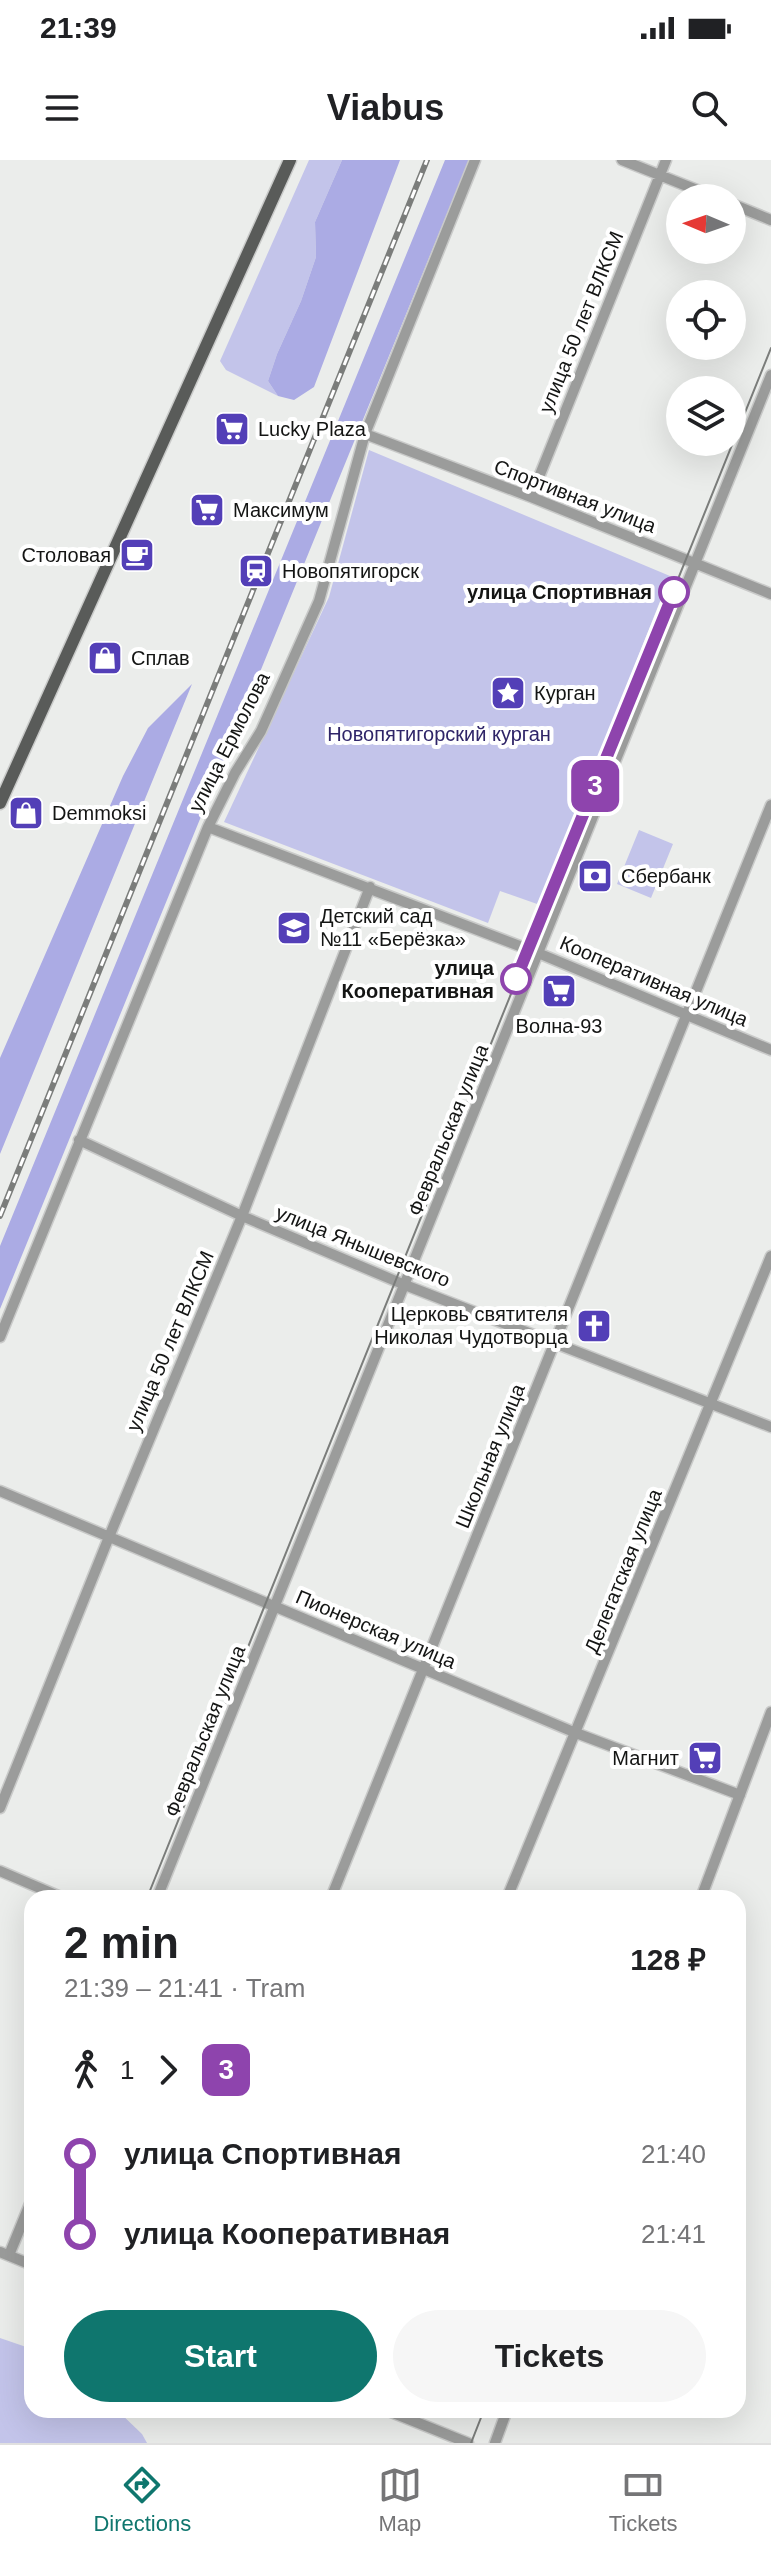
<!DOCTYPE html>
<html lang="en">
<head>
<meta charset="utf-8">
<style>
  :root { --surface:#fff; --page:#f6f6f6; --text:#202124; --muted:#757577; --line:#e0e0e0; --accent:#0f766e }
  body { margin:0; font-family:Arial,sans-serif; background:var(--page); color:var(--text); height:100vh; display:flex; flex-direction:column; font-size:30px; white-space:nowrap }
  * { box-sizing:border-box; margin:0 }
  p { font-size:26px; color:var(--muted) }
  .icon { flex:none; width:44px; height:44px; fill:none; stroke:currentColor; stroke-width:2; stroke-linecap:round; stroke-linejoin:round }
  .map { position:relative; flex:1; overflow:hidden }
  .side { position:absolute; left:24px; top:1730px; width:722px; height:528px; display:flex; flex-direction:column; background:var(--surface); border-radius:24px; box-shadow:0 8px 32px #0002 }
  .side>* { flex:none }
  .badge { padding:0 16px; border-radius:12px; font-size:28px; line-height:52px }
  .needle { width:52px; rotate:272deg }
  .fabs { position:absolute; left:666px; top:24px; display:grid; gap:16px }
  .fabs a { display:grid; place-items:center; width:80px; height:80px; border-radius:50%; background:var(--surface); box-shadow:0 8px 32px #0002; font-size:40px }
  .map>.badge { position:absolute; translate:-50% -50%; box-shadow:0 0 0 4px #fff }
  .legs { display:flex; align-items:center; gap:12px; height:88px; padding:0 40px; font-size:26px }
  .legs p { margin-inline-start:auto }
  .overview { display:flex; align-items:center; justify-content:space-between; height:136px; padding:0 40px }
  h1 { font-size:44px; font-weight:800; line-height:60px }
  .primary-button { display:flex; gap:16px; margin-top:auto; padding:16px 40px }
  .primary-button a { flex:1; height:92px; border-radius:48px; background:var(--accent); color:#fff; font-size:32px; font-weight:800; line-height:92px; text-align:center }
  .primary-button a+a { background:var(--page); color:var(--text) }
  ul { padding:0 40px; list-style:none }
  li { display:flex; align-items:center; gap:28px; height:80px; font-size:30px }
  li i { display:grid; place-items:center; width:12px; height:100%; margin:0 10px; background:currentColor }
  li i::after { content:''; width:20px; height:20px; margin:-10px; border:6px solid; border-radius:50%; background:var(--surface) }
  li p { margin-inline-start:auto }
  li:first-child i { background:linear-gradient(#0000 50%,currentColor 0) }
  li:last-child i { background:linear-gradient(currentColor 50%,#0000 0) }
  .status { display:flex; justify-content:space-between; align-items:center; height:56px; padding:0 40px; background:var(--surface); direction:ltr }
  .status svg { height:22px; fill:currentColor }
  header { display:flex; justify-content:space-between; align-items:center; height:104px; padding:0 40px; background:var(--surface); font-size:36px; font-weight:800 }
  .tabs { display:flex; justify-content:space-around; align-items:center; height:112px; border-top:2px solid var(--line); background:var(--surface); font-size:22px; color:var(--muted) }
  .tabs a { display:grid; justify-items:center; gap:4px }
  .tabs .selected { color:var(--accent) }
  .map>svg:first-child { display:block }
  .green { fill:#c3c4ea }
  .forest { fill:#ababe4 }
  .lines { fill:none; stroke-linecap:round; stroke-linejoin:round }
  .minor-casing { stroke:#c9cac9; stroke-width:13 }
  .major-casing { stroke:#c9cac9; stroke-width:15 }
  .minor { stroke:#9b9c9b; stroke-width:10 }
  .major { stroke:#595b59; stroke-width:12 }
  .tram { stroke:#7b7d7b; stroke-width:2 }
  .rail-casing { stroke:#7b7d7b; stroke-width:6 }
  .rail { stroke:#fff; stroke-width:3; stroke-dasharray:9; stroke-linecap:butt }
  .line-1-casing { stroke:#fff; stroke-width:18 }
  .line-1 { stroke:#8e44ad; stroke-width:12 }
  .stop-1-dot { fill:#fff; stroke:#8e44ad; stroke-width:4 }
  .labels { text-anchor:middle; stroke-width:8; stroke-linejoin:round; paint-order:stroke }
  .street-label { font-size:20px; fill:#141514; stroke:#fff }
  .poi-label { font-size:20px; fill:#141514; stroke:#fff; text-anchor:start }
  .stop-label { font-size:20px; font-weight:bold; fill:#141514; stroke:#fff; text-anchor:end }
  .park-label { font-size:20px; fill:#2f2568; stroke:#fff }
</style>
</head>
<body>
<div class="status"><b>21:39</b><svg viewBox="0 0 49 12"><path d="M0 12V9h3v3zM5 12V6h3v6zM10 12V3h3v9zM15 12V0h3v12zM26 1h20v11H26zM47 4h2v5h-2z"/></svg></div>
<header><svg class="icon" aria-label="menu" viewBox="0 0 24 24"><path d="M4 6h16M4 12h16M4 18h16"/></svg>Viabus<svg class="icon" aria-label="search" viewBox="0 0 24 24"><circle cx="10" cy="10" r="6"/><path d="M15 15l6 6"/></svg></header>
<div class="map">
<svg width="771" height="2283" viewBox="0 0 771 2283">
  <rect width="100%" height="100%" fill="#ebedeb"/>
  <path class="green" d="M309,0H342L315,62L316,97L301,141L277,194L268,221L278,236L226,210L220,201Z
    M369,290L670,416L540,745L500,731L488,763L224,662L329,437Z
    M639,670L673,684L651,738L617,724Z
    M0,2178L32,2189V2250H117L142,2274L147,2283H0Z"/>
  <path class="forest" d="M342,0H400L314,227L294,240L278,236L268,221L277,194L301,141L316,97L315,62Z
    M445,0H469L0,1149V1086Z
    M192,524L0,994V898L123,616L148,568Z"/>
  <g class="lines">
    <g class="minor-casing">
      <path id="minor" d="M622,0L717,38
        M732,44L771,60
        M365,274L531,337L771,434
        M531,337L666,0
        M208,667L538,793L771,890
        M79,980L242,1056L405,1125L771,1267
        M0,1177L208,667L235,613L261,571L319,441L365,274L475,0
        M0,1331L576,1573L740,1635
        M0,1648L109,1377L242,1056L370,727
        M0,1711L63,1738
        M157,1738L771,215
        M331,1738L771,645
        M507,1738L771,1096
        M701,1738L771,1552
        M0,2092L32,2105
        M9,2095L32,2039
        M386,2250L468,2283
        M495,2283L507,2250"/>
    </g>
    <g class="major-casing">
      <path id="major" d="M0,643L290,0"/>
    </g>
    <use href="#minor" class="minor"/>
    <use href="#major" class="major"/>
    <path class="tram" d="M147,1738L771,188
      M32,1998V2020
      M471,2283L484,2250"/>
    <g class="rail-casing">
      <path id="rail" d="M0,1056L427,0"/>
    </g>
    <use href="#rail" class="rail"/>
  </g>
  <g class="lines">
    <g class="line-1-casing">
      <path id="line-1" d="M516,819L674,432"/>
    </g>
    <use href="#line-1" class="line-1"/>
  </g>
  <defs>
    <g id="supermarket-square" transform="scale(1.8)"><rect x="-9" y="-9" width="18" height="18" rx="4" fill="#533fb7" stroke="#fff"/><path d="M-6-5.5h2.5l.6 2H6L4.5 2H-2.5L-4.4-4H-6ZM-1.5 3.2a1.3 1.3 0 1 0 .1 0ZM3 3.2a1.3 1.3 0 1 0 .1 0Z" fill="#fff"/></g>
    <g id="cafe-square" transform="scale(1.8)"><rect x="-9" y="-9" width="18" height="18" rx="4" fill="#533fb7" stroke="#fff"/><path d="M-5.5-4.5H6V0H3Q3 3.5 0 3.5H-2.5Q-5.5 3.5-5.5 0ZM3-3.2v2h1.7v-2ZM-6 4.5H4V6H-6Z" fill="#fff"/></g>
    <g id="station-square" transform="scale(1.8)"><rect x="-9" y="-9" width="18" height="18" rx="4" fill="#533fb7" stroke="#fff"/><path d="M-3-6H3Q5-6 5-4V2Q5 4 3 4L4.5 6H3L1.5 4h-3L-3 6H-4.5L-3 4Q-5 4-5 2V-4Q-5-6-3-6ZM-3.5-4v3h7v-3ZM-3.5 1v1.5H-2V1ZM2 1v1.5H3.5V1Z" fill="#fff"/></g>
    <g id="shop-square" transform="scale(1.8)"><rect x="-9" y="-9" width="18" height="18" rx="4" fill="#533fb7" stroke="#fff"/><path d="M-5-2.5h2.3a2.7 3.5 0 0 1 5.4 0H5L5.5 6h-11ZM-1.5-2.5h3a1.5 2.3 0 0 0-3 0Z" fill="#fff"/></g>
    <g id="sight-square" transform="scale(1.8)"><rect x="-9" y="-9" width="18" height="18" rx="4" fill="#533fb7" stroke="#fff"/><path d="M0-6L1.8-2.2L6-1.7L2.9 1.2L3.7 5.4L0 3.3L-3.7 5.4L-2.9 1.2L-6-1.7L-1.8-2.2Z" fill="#fff"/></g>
    <g id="bank-square" transform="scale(1.8)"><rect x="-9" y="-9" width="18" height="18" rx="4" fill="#533fb7" stroke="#fff"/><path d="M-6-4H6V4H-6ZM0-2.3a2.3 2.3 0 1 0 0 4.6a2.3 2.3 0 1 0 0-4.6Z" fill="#fff"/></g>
    <g id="school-square" transform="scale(1.8)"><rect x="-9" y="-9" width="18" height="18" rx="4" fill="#533fb7" stroke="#fff"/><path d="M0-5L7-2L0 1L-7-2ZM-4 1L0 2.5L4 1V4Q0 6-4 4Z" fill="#fff"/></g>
    <g id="church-square" transform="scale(1.8)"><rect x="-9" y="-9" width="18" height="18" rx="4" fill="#533fb7" stroke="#fff"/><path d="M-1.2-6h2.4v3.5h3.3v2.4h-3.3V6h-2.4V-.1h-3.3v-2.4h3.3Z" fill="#fff"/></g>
  </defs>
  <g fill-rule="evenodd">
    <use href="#supermarket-square" x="232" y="269"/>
    <use href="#supermarket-square" x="207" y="350"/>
    <use href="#cafe-square" x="137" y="395"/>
    <use href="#station-square" x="256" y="411"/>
    <use href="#shop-square" x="105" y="498"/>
    <use href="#sight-square" x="508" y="533"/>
    <use href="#shop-square" x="26" y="653"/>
    <use href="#bank-square" x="595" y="716"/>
    <use href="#school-square" x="294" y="768"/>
    <use href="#supermarket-square" x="559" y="831"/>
    <use href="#church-square" x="594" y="1166"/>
    <use href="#supermarket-square" x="705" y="1598"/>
  </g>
  <g class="stop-1-dot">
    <circle cx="674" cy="432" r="14"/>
    <circle cx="516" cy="819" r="14"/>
  </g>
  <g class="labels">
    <g class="street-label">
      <text transform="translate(581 162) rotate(-68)" y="7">улица 50 лет ВЛКСМ</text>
      <text transform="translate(575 336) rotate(21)" y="7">Спортивная улица</text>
      <text transform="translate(229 582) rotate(-63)" y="7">улица Ермолова</text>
      <text transform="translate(654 821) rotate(23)" y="7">Кооперативная улица</text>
      <text transform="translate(448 970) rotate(-68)" y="7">Февральская улица</text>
      <text transform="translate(363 1086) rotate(22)" y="7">улица Янышевского</text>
      <text transform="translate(170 1181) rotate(-67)" y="7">улица 50 лет ВЛКСМ</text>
      <text transform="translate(490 1296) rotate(-68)" y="7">Школьная улица</text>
      <text transform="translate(623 1411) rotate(-68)" y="7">Делегатская улица</text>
      <text transform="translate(376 1469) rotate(23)" y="7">Пионерская улица</text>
      <text transform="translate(205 1571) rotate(-68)" y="7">Февральская улица</text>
    </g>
    <g class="poi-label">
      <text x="258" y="276">Lucky Plaza</text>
      <text x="233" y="357">Максимум</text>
      <text x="111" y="402" text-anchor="end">Столовая</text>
      <text x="282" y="418">Новопятигорск</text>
      <text x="131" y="505">Сплав</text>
      <text x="534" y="540">Курган</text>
      <text x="52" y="660">Demmoksi</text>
      <text x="621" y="723">Сбербанк</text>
      <text x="320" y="763">Детский сад<tspan x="320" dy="23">№11 «Берёзка»</tspan></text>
      <text x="559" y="873" text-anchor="middle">Волна-93</text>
      <text x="568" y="1161" text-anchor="end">Церковь святителя<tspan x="568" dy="23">Николая Чудотворца</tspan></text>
      <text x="679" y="1605" text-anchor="end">Магнит</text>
    </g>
    <g class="stop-label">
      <text x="652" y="439">улица Спортивная</text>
      <text x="494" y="815">улица<tspan x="494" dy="23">Кооперативная</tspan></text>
    </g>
    <g class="park-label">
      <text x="439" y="581">Новопятигорский курган</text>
    </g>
  </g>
</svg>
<div class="fabs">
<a><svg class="needle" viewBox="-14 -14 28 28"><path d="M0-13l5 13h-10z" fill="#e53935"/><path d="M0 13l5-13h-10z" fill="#757577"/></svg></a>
<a><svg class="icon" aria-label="locate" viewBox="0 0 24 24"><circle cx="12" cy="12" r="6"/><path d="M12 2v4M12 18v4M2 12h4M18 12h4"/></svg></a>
<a><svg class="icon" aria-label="layers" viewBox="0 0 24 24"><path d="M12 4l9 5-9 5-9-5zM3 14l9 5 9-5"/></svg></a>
</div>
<b class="badge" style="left:595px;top:626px;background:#8e44ad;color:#fff">3</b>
<section class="side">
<div class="overview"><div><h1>2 min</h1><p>21:39 – 21:41 · Tram</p></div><b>128 ₽</b></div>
<div class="legs"><svg class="icon" aria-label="walk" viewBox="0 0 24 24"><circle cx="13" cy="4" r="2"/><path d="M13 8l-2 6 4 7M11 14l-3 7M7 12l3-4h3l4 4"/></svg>1<svg class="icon" aria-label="forward" viewBox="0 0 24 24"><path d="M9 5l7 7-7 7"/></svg><b class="badge" style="background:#8e44ad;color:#fff">3</b></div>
<ul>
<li><i style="color:#8e44ad"></i><b>улица Спортивная</b><p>21:40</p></li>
<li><i style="color:#8e44ad"></i><b>улица Кооперативная</b><p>21:41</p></li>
</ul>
<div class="primary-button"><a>Start</a><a>Tickets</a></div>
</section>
</div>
<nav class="tabs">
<a class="selected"><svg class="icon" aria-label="directions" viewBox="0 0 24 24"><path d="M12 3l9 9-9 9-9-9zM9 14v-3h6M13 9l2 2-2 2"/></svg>Directions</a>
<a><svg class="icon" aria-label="map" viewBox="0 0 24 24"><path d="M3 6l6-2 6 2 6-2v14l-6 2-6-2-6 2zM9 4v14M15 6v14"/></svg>Map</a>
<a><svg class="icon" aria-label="tickets" viewBox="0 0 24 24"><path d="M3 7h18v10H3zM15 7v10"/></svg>Tickets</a>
</nav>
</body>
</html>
